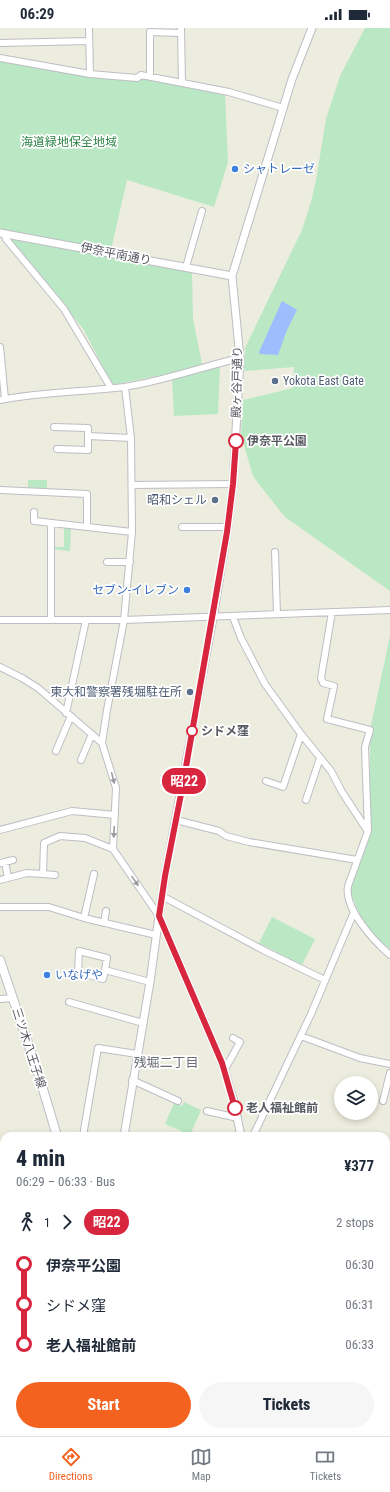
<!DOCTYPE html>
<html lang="en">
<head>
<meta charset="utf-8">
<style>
  :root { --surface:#fff; --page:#f6f6f7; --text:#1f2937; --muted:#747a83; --line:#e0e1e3; --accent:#f3621f }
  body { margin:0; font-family:"Roboto Condensed","Noto Sans JP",sans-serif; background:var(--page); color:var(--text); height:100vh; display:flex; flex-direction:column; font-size:15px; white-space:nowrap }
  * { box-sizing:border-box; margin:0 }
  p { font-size:13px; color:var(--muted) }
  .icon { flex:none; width:22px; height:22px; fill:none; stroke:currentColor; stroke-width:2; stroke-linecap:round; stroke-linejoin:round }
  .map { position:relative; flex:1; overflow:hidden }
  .side { position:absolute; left:0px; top:1104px; width:390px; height:304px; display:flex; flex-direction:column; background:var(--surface); border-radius:12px 12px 0 0; box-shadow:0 2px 6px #0003 }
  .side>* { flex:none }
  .badge { padding:0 8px; border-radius:13px; font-size:14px; line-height:26px }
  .fabs { position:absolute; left:334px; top:1048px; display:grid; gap:8px }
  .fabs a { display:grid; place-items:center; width:44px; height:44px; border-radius:50%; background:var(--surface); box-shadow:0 2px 6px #0003; font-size:20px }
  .map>.badge { position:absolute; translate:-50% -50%; box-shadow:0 0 0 2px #fff }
  .legs { display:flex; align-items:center; gap:6px; height:44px; padding:0 16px; font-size:13px }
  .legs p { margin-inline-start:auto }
  .head { display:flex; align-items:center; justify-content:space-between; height:68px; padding:0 16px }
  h1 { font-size:22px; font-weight:800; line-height:30px }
  .primary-button { display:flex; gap:8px; margin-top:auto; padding:8px 16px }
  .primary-button a { flex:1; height:46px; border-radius:24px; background:var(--accent); color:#fff; font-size:16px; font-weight:800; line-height:46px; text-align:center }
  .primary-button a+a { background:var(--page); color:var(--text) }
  ul { padding:0 16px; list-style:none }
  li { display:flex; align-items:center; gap:14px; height:40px; font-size:15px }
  li i { display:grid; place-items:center; width:6px; height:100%; margin:0 5px; background:currentColor }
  li i::after { content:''; width:10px; height:10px; margin:-5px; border:3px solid; border-radius:50%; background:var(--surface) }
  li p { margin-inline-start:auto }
  li:first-child i { background:linear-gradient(#0000 50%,currentColor 0) }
  li:last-child i { background:linear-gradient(currentColor 50%,#0000 0) }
  .status { display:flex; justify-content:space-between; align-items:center; height:28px; padding:0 20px; background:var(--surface); direction:ltr }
  .status svg { height:11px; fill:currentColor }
  .tab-bar { display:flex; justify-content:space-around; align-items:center; height:56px; border-top:1px solid var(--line); background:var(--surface); font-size:11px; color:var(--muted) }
  .tab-bar a { display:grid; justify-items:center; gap:2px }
  .tab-bar .current { color:var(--accent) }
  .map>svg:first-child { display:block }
  .green { fill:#bae7c4 }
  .water { fill:#9dbdff }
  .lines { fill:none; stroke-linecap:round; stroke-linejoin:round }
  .river { stroke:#9dbdff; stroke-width:10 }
  .minor-casing { stroke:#bdbdc5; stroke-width:8 }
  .tertiary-casing { stroke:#bdbdc5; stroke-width:9 }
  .secondary-casing { stroke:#bcbec7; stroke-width:10 }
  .minor { stroke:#fff; stroke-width:6 }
  .tertiary { stroke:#fff; stroke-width:7 }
  .secondary { stroke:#fff; stroke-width:8 }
  .oneway { fill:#9b9ca1 }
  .line-1-casing { stroke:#fff; stroke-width:9 }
  .line-1 { stroke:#d7263d; stroke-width:6 }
  .shop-dot { fill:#3f7fe0; stroke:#fff; stroke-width:1.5 }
  .service-dot { fill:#5c6f8a; stroke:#fff; stroke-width:1.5 }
  .stop-1-dot { fill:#fff; stroke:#d7263d; stroke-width:2 }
  .labels { text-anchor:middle; stroke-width:3.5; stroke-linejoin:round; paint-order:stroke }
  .park-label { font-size:12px; fill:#2e8346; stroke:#fff }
  .shop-label { font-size:12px; fill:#366cbe; stroke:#fff; text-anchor:start }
  .street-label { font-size:12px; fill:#585a62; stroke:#fff }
  .service-label { font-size:12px; fill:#4e5e75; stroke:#fff; text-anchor:end }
  .stop-label { font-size:12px; font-weight:bold; fill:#585a62; stroke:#fff; text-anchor:start }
  .neighbourhood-label { font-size:13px; fill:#696c74; stroke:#fff }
</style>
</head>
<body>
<div class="status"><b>06:29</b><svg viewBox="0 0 49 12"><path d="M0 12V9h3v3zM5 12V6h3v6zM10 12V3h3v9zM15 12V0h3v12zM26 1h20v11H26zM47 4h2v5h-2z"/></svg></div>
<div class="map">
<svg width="390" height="1408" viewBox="0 0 390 1408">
  <rect width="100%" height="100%" fill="#ededdf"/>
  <path class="green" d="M365,0H390V563L285,489L261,459L253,448L241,407L243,372L293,360L294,339L244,343L245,320L302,202L311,174L316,152L326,91L340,48Z
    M0,32L89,48L139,47L225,66L228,134L214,179L127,152L110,226L192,242L193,291L202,336L172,345L112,357L84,302L4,203H0Z
    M220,337L218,386L174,388L172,351Z
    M28,452H47V462L28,461Z
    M64,498L71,499L70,523L53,521L54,519H64Z
    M390,608V921L365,900L348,858L368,803L370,768V702Z
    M272,889L315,911L302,937L259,915Z
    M184,1074L201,1082L190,1107L165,1096L174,1075L182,1078Z"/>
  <path class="water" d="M282,273L297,282L287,302L278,327L260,326L259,324Z"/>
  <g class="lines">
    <path class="river" d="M0,1373L4,1378
      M21,1404L23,1408"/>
    <g class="minor-casing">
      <path id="minor" d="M89,0L90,46
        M181,0L182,55
        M0,15L89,13
        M0,30L90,46L137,50L141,47L229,64L283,80
        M150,48V4L180,5
        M4,205L6,211L64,281L111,360
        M186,239L202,183
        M0,319L5,371
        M0,372C41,364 83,364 124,359C164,353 201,339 240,330
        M54,399L88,400V408L131,410
        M57,421L88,422V408
        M132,457L233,456
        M0,462L87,466V499
        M34,484V493L132,504
        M51,495V592
        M182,499H228
        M275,524L277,586
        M107,534H130
        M332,584L321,650L323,655L334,658L327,691L370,702L365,719L368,803L348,858C344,881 374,913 390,927
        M233,589L241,610L265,656L301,706L331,743L342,764L367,802
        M0,592H124L390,582
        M0,639L22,650L38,660L102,715L116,760L113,821
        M66,685L86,592
        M102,715L107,682L124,592L132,504L131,410L125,359
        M56,723L71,688
        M81,732L92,706
        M266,753L283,759L301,706
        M306,772L320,730
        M176,792L219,803L226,808L249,814L357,832
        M0,802L72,783L115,787
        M5,834L8,850
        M0,835L13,832
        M43,846L55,847
        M0,852L27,845L43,846L44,815L60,808L85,810L113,821L159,888
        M162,868L265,923L325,952
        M0,879H49L84,890L156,907
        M84,890L94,846
        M104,895L106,883
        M105,942L107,930L79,923L78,944L103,951L105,942L150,954
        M0,971L13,970
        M69,974L143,995
        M301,1008L360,1030L390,1036
        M224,1043L240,1014L233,1010
        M132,1052L178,1073
        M383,1073L390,1045
        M207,1083L238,1090
        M83,1108L98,1020L137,1026
        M253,1108L311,986L354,884
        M386,1199L390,1200
        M0,1276L4,1271
        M0,1311H4
        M386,1368L390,1352
        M386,1394H390
        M93,1408V1404
        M122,1408L123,1404
        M274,1408L275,1404
        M290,1408L318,1404
        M381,1408V1404"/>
    </g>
    <g class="tertiary-casing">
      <path id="tertiary" d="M0,205L232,248
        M124,1108L150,954L159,888
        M241,1108L233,1070L222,1035L159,888L165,848L213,590L227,504L233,456L240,330L232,248L292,51L312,0
        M0,1187L4,1188
        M386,1339L390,1341"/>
    </g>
    <g class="secondary-casing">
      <path id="secondary" d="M0,932L39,1048L57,1108
        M53,1408V1404"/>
    </g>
    <use href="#minor" class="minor"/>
    <use href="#tertiary" class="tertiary"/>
    <use href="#secondary" class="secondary"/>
  </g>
  <defs><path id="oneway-solid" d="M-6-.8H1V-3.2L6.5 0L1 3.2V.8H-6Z"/></defs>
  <g class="oneway">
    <use href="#oneway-solid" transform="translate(113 750) rotate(76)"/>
    <use href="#oneway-solid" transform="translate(114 804) rotate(93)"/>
    <use href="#oneway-solid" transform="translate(135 853) rotate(55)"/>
  </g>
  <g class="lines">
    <g class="line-1-casing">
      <path id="line-1" d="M235,1080L222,1035L159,888L165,848L183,756L227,504L233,456L236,413"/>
    </g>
    <use href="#line-1" class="line-1"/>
  </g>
  <g class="shop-dot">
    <circle cx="235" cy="141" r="4"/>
    <circle cx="187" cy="562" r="4"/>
    <circle cx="47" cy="947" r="4"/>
  </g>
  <g class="service-dot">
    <circle cx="275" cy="353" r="4"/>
    <circle cx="215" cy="472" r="4"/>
    <circle cx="190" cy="664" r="4"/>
  </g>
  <g class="stop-1-dot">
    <circle cx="236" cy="413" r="7"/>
    <circle cx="192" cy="703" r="5"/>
    <circle cx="235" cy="1080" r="7"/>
  </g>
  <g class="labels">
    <g class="park-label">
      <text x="69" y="118">海道緑地保全地域</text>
    </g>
    <g class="shop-label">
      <text x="243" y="145">シャトレーゼ</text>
      <text x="179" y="566" text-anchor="end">セブン-イレブン</text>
      <text x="55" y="951">いなげや</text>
    </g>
    <g class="street-label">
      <text transform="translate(116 226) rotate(11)" y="4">伊奈平南通り</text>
      <text transform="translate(237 354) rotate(-89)" y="4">殿ヶ谷戸通り</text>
      <text transform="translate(29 1020) rotate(72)" y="4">三ツ木八王子線</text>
    </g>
    <g class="service-label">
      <text x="283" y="357" text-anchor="start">Yokota East Gate</text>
      <text x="207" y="476">昭和シェル</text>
      <text x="182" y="668">東大和警察署残堀駐在所</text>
    </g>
    <g class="stop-label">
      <text x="247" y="417">伊奈平公園</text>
      <text x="201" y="707">シドメ窪</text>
      <text x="246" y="1084">老人福祉館前</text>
    </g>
    <g class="neighbourhood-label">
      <text x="166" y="1039">残堀二丁目</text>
    </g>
  </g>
</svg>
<div class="fabs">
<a><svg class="icon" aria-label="layers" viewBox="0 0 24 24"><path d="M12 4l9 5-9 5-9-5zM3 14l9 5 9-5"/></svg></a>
</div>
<b class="badge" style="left:184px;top:753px;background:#d7263d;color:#fff">昭22</b>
<section class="side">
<div class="head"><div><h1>4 min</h1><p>06:29 – 06:33 · Bus</p></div><b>¥377</b></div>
<div class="legs"><svg class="icon" aria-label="walk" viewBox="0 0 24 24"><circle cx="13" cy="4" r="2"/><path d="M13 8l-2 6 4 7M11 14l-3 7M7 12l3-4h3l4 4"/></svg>1<svg class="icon" aria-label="forward" viewBox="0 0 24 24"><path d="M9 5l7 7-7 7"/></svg><b class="badge" style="background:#d7263d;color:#fff">昭22</b><p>2 stops</p></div>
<ul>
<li><i style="color:#d7263d"></i><b>伊奈平公園</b><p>06:30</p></li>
<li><i style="color:#d7263d"></i><span>シドメ窪</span><p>06:31</p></li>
<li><i style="color:#d7263d"></i><b>老人福祉館前</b><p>06:33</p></li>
</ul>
<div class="primary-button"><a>Start</a><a>Tickets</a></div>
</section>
</div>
<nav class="tab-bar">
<a class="current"><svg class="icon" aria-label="directions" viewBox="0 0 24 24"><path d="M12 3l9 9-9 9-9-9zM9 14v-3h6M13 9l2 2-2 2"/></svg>Directions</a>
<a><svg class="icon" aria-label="map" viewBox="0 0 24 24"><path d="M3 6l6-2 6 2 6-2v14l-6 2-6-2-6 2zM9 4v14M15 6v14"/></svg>Map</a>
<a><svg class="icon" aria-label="tickets" viewBox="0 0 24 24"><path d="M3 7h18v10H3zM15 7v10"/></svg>Tickets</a>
</nav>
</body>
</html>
